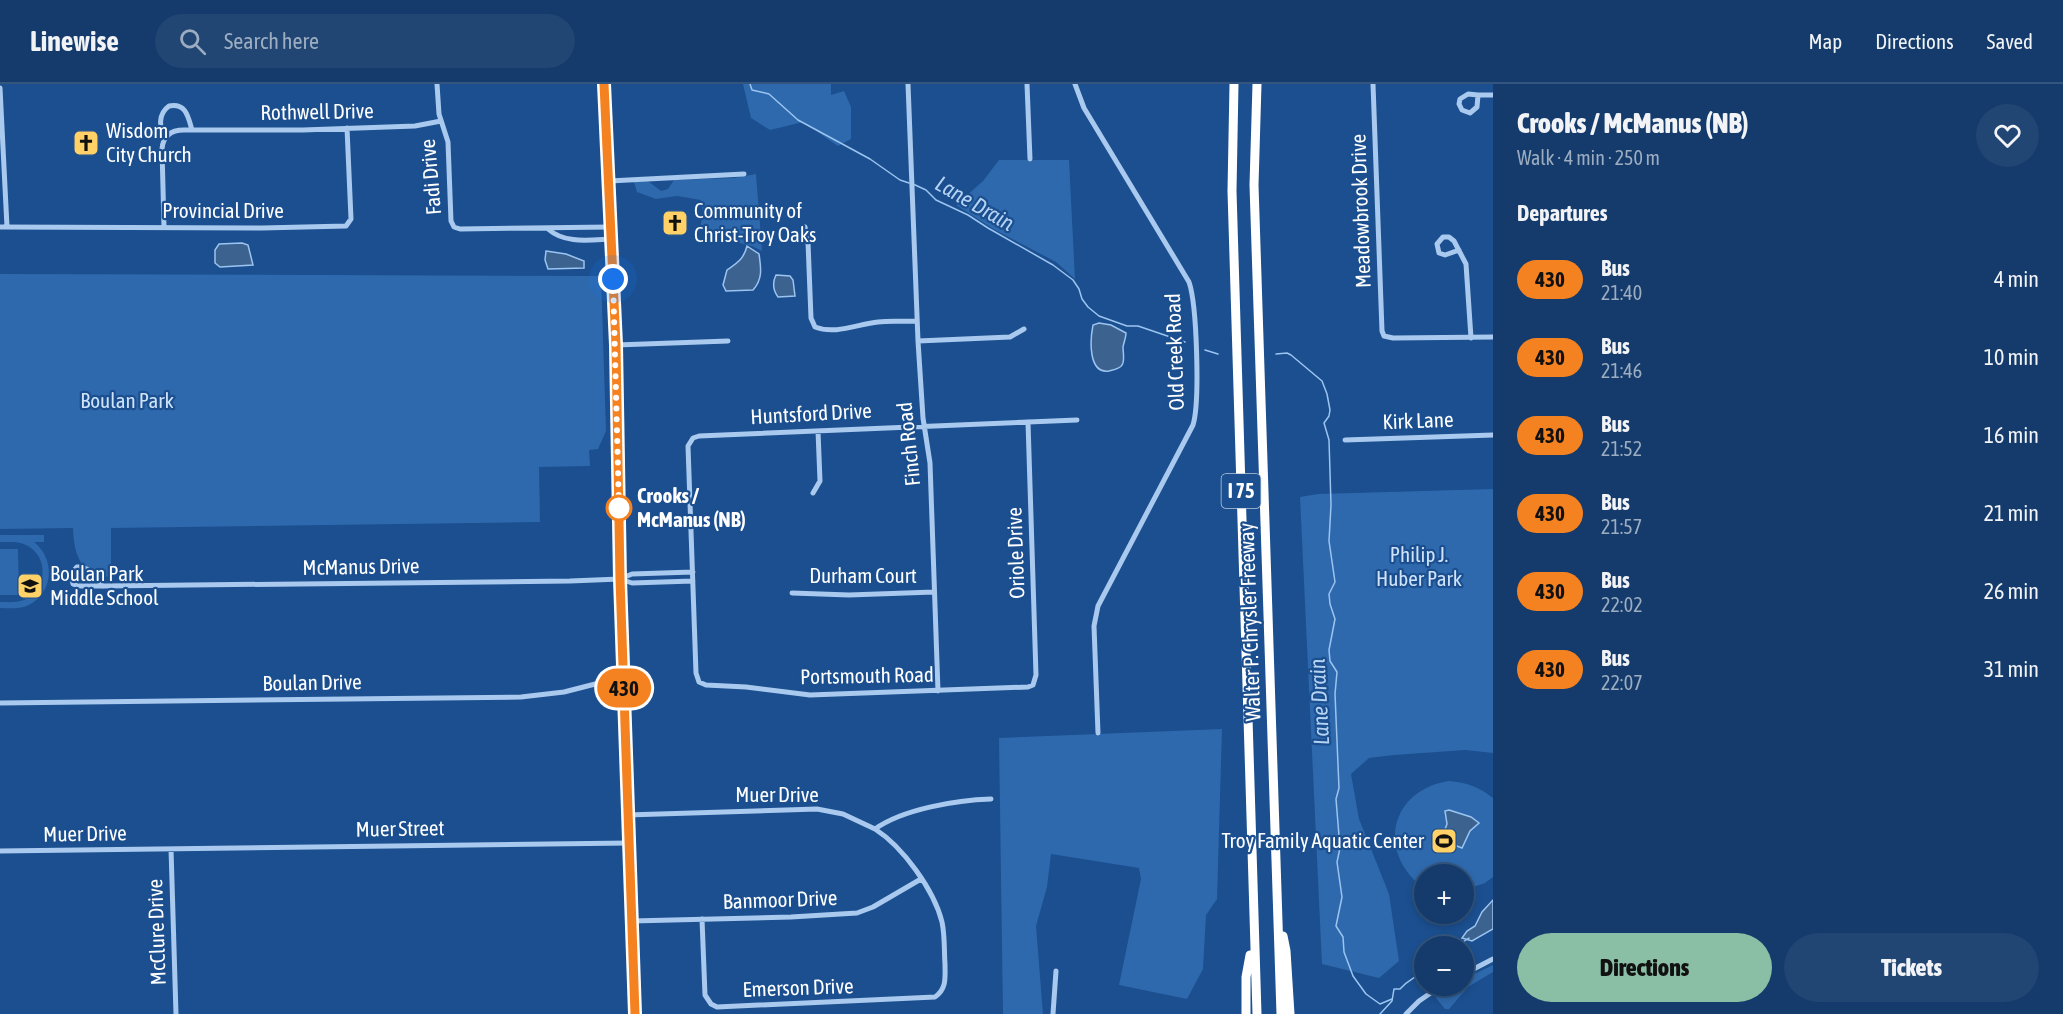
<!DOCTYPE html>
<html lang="en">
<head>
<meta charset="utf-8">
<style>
  :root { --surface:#143b6b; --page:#214673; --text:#f1f3f6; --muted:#9dadc1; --line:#33557e; --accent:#8abfa5 }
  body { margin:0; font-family:"Asap Condensed",sans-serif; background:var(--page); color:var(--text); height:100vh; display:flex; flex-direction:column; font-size:22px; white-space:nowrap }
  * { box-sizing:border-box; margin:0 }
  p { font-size:20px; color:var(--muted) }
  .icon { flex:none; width:33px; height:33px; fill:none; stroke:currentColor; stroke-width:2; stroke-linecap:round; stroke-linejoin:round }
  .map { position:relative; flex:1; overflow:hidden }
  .side { display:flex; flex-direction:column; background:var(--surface); width:570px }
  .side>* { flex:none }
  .badge { padding:0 12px; border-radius:20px; font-size:21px; line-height:39px }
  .fabs { position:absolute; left:1414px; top:780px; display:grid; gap:12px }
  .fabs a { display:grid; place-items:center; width:60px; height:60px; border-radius:50%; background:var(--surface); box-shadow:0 3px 9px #0003,0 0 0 2px var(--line); font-size:30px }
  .you { position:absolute; width:30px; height:30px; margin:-15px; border:4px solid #fff; border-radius:50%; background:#1a73e8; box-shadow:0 0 0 9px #1a73e833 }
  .map>.badge { position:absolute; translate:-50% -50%; box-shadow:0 0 0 3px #fff }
  h2 { padding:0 24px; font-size:22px; line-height:54px }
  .round { display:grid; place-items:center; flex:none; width:63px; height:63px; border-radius:32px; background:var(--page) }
  .summary { display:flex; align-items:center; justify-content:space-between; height:102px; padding:0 24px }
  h1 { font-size:28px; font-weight:800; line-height:45px }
  .button { display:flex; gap:12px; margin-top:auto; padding:12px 24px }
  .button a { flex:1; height:69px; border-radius:36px; background:var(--accent); color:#111; font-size:24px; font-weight:800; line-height:69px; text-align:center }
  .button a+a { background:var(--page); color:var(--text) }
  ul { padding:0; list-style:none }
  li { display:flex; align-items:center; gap:18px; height:78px; padding:0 24px }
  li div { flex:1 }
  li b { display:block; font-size:22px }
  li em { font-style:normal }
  li .badge { min-width:66px; font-weight:700; text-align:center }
  header { display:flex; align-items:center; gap:36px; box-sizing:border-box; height:84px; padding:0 30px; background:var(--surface); border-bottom:2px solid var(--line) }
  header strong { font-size:28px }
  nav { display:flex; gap:33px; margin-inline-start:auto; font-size:21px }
  .search { width:420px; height:54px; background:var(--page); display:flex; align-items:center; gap:15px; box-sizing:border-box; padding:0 21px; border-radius:33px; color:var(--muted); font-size:22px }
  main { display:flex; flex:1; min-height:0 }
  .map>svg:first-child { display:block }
  .green { fill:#2e69ad }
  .water { fill:#3c6290; stroke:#9cc4f0; stroke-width:1.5 }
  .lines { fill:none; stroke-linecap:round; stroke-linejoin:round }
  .stream { stroke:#9cc4f0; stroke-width:1.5 }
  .minor { stroke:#a9c9ee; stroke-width:5 }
  .secondary { stroke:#d6e6fa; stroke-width:8 }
  .motorway { stroke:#fff; stroke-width:9 }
  .line-casing { stroke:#fff; stroke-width:14 }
  .line { stroke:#f58220; stroke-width:9 }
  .walk { stroke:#fff; stroke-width:6; stroke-dasharray:0 10.8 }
  .stop-dot { fill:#fff; stroke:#f58220; stroke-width:3 }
  .labels { text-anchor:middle; stroke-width:4.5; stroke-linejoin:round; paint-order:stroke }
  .shield { fill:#1b4f8f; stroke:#bbcadd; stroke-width:1.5 }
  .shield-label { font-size:20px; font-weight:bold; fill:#fff }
  .street-label { font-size:21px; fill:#fff; stroke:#1b4f8f }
  .poi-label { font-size:21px; fill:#fff; stroke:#1b4f8f; text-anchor:start }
  .park-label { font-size:21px; fill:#cfe3fa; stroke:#1b4f8f }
  .stop-label { font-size:21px; font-weight:bold; fill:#fff; stroke:#1b4f8f; text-anchor:start }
  .water-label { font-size:22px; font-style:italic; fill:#b5d3f5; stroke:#1b4f8f }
</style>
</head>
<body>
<header>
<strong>Linewise</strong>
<div class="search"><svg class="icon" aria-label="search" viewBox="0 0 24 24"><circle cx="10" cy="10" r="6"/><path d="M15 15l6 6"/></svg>Search here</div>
<nav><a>Map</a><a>Directions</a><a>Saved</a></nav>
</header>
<main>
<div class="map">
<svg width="1493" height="930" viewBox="0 0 1493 930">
  <rect width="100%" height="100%" fill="#1b4f8f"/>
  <path class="green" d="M743,0H831V11L844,7L851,23V55L838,62L803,38L770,46L751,34Z
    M999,76H1069L1075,195L1056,178L995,146L956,121L983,97Z
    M756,90L762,167L752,162L724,155L700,144L703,129L701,116L677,112L656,115L637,108L634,98L648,97L661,107L668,105L674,96L734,94Z
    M0,190L601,192L606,347L598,365L589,366L590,382L539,383L540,438L111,444V493C80,491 74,471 73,444L0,445Z
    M1493,405V669L1465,666L1394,671L1369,674L1351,690L1359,735L1389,810L1399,877L1379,894L1322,880L1300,413L1318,410Z
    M0,451H44V458H34C57,476 53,513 24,523C16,525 8,524 0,524V518C8,518 16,519 24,516C47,506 49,474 28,462C20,457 10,458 0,458Z
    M0,465H18L19,511H0Z
    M1222,645L1217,815L1206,831L1203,885L1187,915L1119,901L1141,795L1139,784L1051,770L1047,803L1036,842L1043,930H1003L999,654Z
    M1449,697C1467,699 1478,702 1493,714V793L1485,799L1464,806V790H1425V805C1376,770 1389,706 1449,697Z
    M1493,881V888L1468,903L1449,925H1445L1436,914C1440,902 1453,902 1464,902V895Z"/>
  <path class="water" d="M242,159L248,161L253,181L220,183L215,179V166L219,160Z
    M747,162L759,170C761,184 763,195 753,206L726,207L723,201L727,186C737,179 744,175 747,162Z
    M546,167L566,170L584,177V184L548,185L545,176Z
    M776,191L790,192L793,196L795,212L778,213C773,206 772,199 776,191Z
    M1099,239L1111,241L1126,249C1126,253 1124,258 1123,263C1123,268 1125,277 1122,281C1120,285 1113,286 1109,287C1088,290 1090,256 1093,241Z
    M1449,726L1471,733L1479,739L1470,747L1462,764L1441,756L1447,740L1445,727Z
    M1493,816V845L1472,857L1462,854L1467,847L1475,842L1482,828Z"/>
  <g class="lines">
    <path class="stream" d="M750,0L752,6L769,10L798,36L870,75L900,96L909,99
      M913,100L926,106L936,116L968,131L988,144L1053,181L1073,196L1079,205L1082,215L1088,223L1099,232L1127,242H1138L1185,258
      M1205,266L1218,270
      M1276,270L1287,269L1291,271L1322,297L1327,310L1330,326L1329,332L1324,339L1329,356L1331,421L1329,457L1335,498L1329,510L1330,520L1335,535L1329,566L1330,577L1337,588L1335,610L1339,704L1336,715L1340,764L1337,778L1342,813L1336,842L1343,853L1344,868L1353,892L1366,910L1380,920L1392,915
      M1457,862L1469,854
      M1380,930L1392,917L1394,905H1400C1408,896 1413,895 1421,889V883L1425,880"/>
    <path class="minor" d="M437,0L439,30L448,58L451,137L454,143L460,145L610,143
      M908,0L918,257L923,334L930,379L938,607
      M1027,0L1030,75
      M1075,0L1084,24L1189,198C1197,221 1200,318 1193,341L1098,522L1094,542L1098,649
      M1373,0L1382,247L1384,252L1393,254L1493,253
      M0,4L7,143
      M1468,10L1478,11L1477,23L1470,29L1462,26L1459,20L1460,15Z
      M1478,11H1493
      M165,54C159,43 158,30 169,22C186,19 188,32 192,46
      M609,97L744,90
      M0,143L262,144L346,142L351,135L347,44
      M164,143L162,65C163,52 171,46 184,46H303L415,42L441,37
      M805,143L808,158L811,234L815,243C835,251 858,240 878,238C891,237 904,237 917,237
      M548,145C565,160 589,156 611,155
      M1459,166L1445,171L1439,169L1437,160L1443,153H1449L1454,157L1466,180L1471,254
      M918,257L1010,253L1024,245
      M616,261L728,257
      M1028,338L1036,591L1033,601L1028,603L810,611L746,603L706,601L699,598L696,589L688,362L693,354L699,352L1077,336
      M1345,356L1493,351
      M813,409L820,397L818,347
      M620,495L632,490L693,488
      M103,502C95,494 90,482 77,483L71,490L73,500L78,502H103L570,497L620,495L632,499L693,497
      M792,509L849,511L934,508
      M0,619L521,613L564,608L603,598L623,597
      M627,731L817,725L843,730L875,745C903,725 957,716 991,715
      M171,765L176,930
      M0,767L629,759
      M702,835L705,911L711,920L717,923L935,913C947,905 945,893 945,880C944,866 945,852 942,838C934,806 903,763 875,745
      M632,837L791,833L857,829L873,823L921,795
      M1464,890L1493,875
      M1053,930L1056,887
      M1406,930L1419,917L1441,902"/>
    <path class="secondary" d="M604,0L616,261L620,495L635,930"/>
    <path class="motorway" d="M1234,0L1232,107L1257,930
      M1257,0L1254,101L1281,930
      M1283,852L1286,867L1290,930
      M1246,930V893L1250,871"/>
  </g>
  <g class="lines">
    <g class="line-casing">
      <path id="line" d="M604,0L616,261L620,495L635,930"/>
    </g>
    <use href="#line" class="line"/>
    <path class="walk" d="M613,195L619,424"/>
  </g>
  <defs>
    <g id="church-square" transform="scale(1.35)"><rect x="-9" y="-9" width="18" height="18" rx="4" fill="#ffd166" stroke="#1b4f8f"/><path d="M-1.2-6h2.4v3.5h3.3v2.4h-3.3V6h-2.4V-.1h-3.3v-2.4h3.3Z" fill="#111"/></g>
    <g id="school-square" transform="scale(1.35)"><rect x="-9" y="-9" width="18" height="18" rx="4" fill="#ffd166" stroke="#1b4f8f"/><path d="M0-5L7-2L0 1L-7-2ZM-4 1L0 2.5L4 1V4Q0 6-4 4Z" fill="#111"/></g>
    <g id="stadium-square" transform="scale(1.35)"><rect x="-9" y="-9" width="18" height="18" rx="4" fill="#ffd166" stroke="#1b4f8f"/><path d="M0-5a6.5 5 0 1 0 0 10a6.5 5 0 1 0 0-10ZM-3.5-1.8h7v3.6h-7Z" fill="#111"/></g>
  </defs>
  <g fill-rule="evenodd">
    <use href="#church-square" x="86" y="59"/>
    <use href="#church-square" x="675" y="139"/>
    <use href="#school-square" x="30" y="502"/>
    <use href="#stadium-square" x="1444" y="757"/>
  </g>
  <circle class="stop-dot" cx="619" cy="424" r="12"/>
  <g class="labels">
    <rect class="shield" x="1221.5" y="390" width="39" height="34" rx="4.5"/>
    <g class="shield-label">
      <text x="1241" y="414">I 75</text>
    </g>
    <g class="street-label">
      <text transform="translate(317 28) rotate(-1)" y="7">Rothwell Drive</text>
      <text transform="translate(431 93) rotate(-95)" y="7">Fadi Drive</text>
      <text x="223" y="134">Provincial Drive</text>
      <text transform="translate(1361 127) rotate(-92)" y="7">Meadowbrook Drive</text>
      <text transform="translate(1175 268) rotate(-92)" y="7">Old Creek Road</text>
      <text transform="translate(811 330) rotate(-3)" y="7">Huntsford Drive</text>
      <text transform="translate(1418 337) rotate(-2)" y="7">Kirk Lane</text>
      <text transform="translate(909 360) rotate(-96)" y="7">Finch Road</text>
      <text transform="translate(1016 469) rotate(-92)" y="7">Oriole Drive</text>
      <text transform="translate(361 483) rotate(-1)" y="7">McManus Drive</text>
      <text x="863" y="499">Durham Court</text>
      <text transform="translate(1250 538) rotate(-92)" y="7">Walter P. Chrysler Freeway</text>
      <text transform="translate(867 592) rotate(-1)" y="7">Portsmouth Road</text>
      <text transform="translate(312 599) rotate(-1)" y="7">Boulan Drive</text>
      <text x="777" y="718">Muer Drive</text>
      <text transform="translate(400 745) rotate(-1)" y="7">Muer Street</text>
      <text transform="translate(85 750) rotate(-1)" y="7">Muer Drive</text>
      <text transform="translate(780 816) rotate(-2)" y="7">Banmoor Drive</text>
      <text transform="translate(157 848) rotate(-92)" y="7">McClure Drive</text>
      <text transform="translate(798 904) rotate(-2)" y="7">Emerson Drive</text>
    </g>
    <g class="poi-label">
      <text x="106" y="54">Wisdom<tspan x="106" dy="24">City Church</tspan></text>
      <text x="694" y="134">Community of<tspan x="694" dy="24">Christ-Troy Oaks</tspan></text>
      <text x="50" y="497">Boulan Park<tspan x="50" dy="24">Middle School</tspan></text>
      <text x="1424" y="764" text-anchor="end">Troy Family Aquatic Center</text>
    </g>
    <g class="park-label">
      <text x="127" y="324">Boulan Park</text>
      <text x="1419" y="478">Philip J.<tspan x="1419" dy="24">Huber Park</tspan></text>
    </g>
    <g class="stop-label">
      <text x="637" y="419">Crooks /<tspan x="637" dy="24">McManus (NB)</tspan></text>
    </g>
    <g class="water-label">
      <text transform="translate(975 119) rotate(30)" y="8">Lane Drain</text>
      <text transform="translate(1319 618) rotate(-93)" y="8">Lane Drain</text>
    </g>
  </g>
</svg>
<div class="fabs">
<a>+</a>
<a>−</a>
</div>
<div class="you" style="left:613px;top:195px"></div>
<b class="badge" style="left:624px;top:604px;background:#f58220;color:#111">430</b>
</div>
<section class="side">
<div class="summary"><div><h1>Crooks / McManus (NB)</h1><p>Walk · 4 min · 250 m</p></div><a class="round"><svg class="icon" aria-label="heart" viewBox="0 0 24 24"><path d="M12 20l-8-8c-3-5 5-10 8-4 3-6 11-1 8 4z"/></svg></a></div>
<h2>Departures</h2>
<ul>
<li><span class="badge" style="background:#f58220;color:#111">430</span><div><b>Bus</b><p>21:40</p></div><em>4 min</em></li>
<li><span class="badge" style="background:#f58220;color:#111">430</span><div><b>Bus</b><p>21:46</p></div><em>10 min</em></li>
<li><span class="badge" style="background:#f58220;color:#111">430</span><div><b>Bus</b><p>21:52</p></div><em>16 min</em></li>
<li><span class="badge" style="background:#f58220;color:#111">430</span><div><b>Bus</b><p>21:57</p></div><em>21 min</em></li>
<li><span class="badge" style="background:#f58220;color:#111">430</span><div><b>Bus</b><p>22:02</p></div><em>26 min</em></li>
<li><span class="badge" style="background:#f58220;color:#111">430</span><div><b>Bus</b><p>22:07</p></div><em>31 min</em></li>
</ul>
<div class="button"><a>Directions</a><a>Tickets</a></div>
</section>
</main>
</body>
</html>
